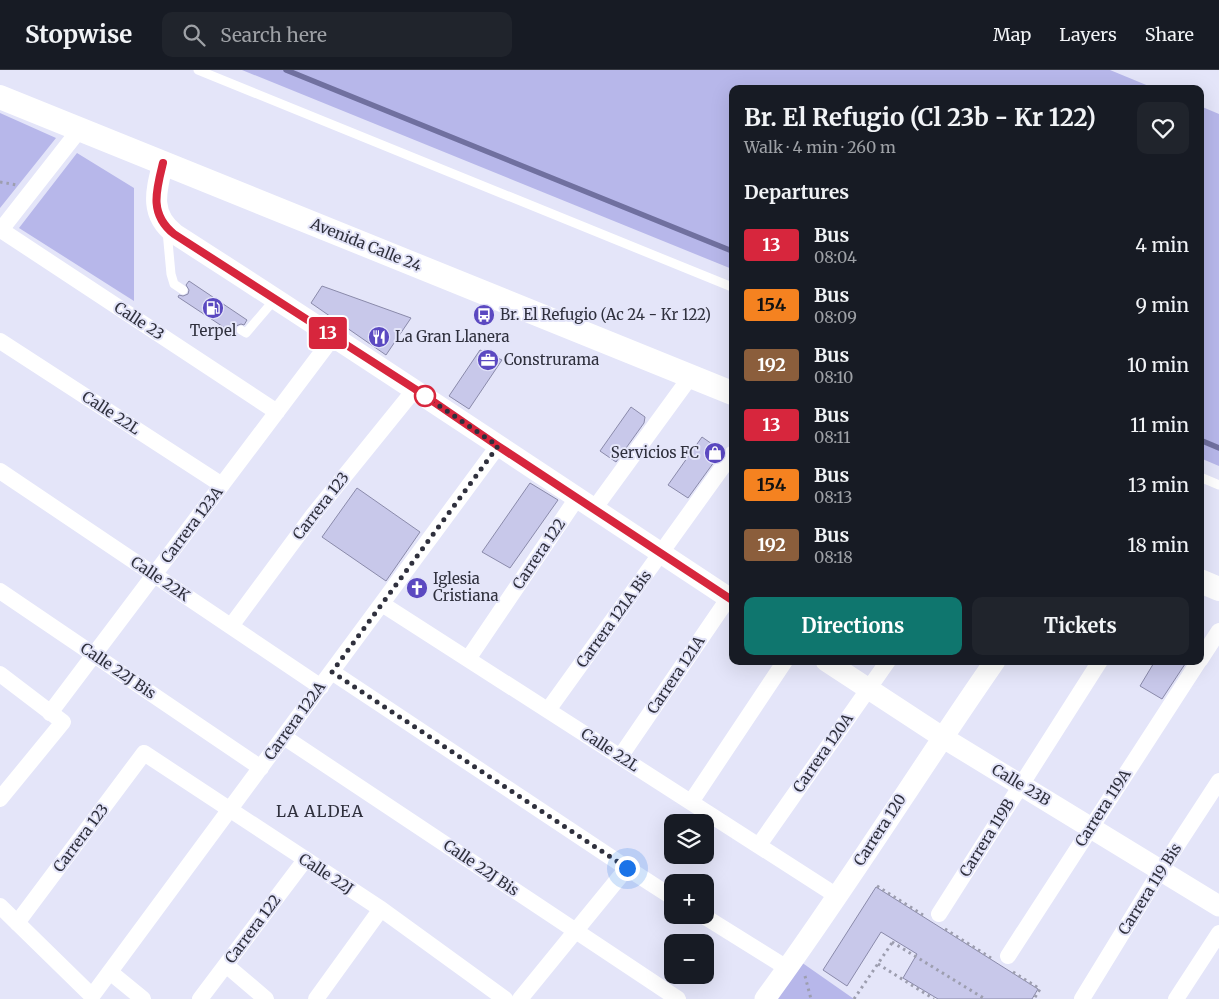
<!DOCTYPE html>
<html lang="en">
<head>
<meta charset="utf-8">
<style>
  :root { --surface:#171b24; --page:#20242c; --text:#f1f3f6; --muted:#9ea1a6; --line:#363941; --accent:#0f766e }
  body { margin:0; font-family:Merriweather,serif; background:var(--page); color:var(--text); height:100vh; display:flex; flex-direction:column; font-size:19px; white-space:nowrap }
  * { box-sizing:border-box; margin:0 }
  p { font-size:16px; color:var(--muted) }
  .icon { flex:none; width:28px; height:28px; fill:none; stroke:currentColor; stroke-width:2; stroke-linecap:round; stroke-linejoin:round }
  .map { position:relative; flex:1; overflow:hidden }
  .sheet { position:absolute; left:729px; top:15px; width:475px; height:580px; display:flex; flex-direction:column; background:var(--surface); border-radius:10px; box-shadow:0 5px 20px #0002 }
  .sheet>* { flex:none }
  .badge { padding:0 10px; border-radius:4px; font-size:18px; line-height:32px }
  .tools { position:absolute; left:664px; top:744px; display:grid; gap:10px }
  .tools a { display:grid; place-items:center; width:50px; height:50px; border-radius:10px; background:var(--surface); box-shadow:0 5px 20px #0002; font-size:25px }
  .you { position:absolute; width:25px; height:25px; margin:-12px; border:4px solid #fff; border-radius:50%; background:#1a73e8; box-shadow:0 0 0 8px #1a73e833 }
  .map>.badge { position:absolute; translate:-50% -50%; box-shadow:0 0 0 2px #fff }
  h2 { padding:0 15px; font-size:19px; line-height:45px }
  .round { display:grid; place-items:center; flex:none; width:52px; height:52px; border-radius:10px; background:var(--page) }
  .head { display:flex; align-items:center; justify-content:space-between; height:85px; padding:0 15px }
  h1 { font-size:24px; font-weight:700; line-height:38px }
  .action { display:flex; gap:10px; margin-top:auto; padding:10px 15px }
  .action a { flex:1; height:58px; border-radius:10px; background:var(--accent); color:#fff; font-size:20px; font-weight:700; line-height:58px; text-align:center }
  .action a+a { background:var(--page); color:var(--text) }
  ul { padding:0; list-style:none }
  li { display:flex; align-items:center; gap:15px; height:60px; padding:0 15px }
  li div { flex:1 }
  li b { display:block; font-size:19px }
  li em { font-style:normal }
  li .badge { min-width:55px; font-weight:700; text-align:center }
  header { display:flex; align-items:center; gap:30px; box-sizing:border-box; height:70px; padding:0 25px; background:var(--surface); border-bottom:1px solid var(--line) }
  header strong { font-size:24px }
  nav { display:flex; gap:28px; margin-inline-start:auto; font-size:18px }
  .search { width:350px; height:45px; background:var(--page); display:flex; align-items:center; gap:12px; box-sizing:border-box; padding:0 18px; border-radius:10px; color:var(--muted); font-size:19px }
  .map>svg:first-child { display:block }
  .green { fill:#b7b7ea }
  .lines { fill:none; stroke-linecap:round; stroke-linejoin:round }
  .stream { stroke:#70709f; stroke-width:5.5 }
  .building { fill:#c8c8ea; stroke:#8a8aaa }
  .path { stroke:#9d9eaf; stroke-width:3; stroke-dasharray:2.5 4; stroke-linecap:butt }
  .service { stroke:#fff; stroke-width:9 }
  .minor { stroke:#fff; stroke-width:16 }
  .tertiary { stroke:#fff; stroke-width:21 }
  .secondary { stroke:#fff; stroke-width:24 }
  .line-casing { stroke:#fff; stroke-width:11 }
  .line { stroke:#d7263d; stroke-width:8 }
  .walk { stroke:#2f303d; stroke-width:5; stroke-dasharray:0 9 }
  .stop-dot { fill:#fff; stroke:#d7263d; stroke-width:2.5 }
  .labels { text-anchor:middle; stroke-width:4; stroke-linejoin:round; paint-order:stroke }
  .street-label { font-size:15px; fill:#2f303d; stroke:#e4e5f9 }
  .poi-label { font-size:15px; fill:#2f303d; stroke:#e4e5f9; text-anchor:start }
  .neighbourhood-label { font-size:16px; letter-spacing:1px; fill:#2f303d; stroke:#e4e5f9 }
</style>
</head>
<body>
<header>
<strong>Stopwise</strong>
<div class="search"><svg class="icon" aria-label="search" viewBox="0 0 24 24"><circle cx="10" cy="10" r="6"/><path d="M15 15l6 6"/></svg>Search here</div>
<nav><a>Map</a><a>Layers</a><a>Share</a></nav>
</header>
<div class="map">
<svg width="1219" height="929" viewBox="0 0 1219 929">
  <rect width="100%" height="100%" fill="#e4e5f9"/>
  <path class="green" d="M242,0H1110L1156,19H732V199Z
    M1200,36L1219,44V396L1200,388Z
    M0,43L56,68L0,138Z
    M77,83L134,118V231L19,158Z
    M801,892L854,929H775Z"/>
  <g class="lines">
    <path class="stream" d="M286,0L732,181
      M1200,370L1219,378"/>
  </g>
  <path class="building" d="M189,211L247,250L244,255L241,254L236,256L235,260L237,266L178,227L179,225L183,226L188,224L189,220L186,215Z
    M322,216L411,248L386,285L311,233Z
    M480,280L502,290L469,339L449,326Z
    M631,337L645,347L644,353L616,392L600,381Z
    M702,367L722,381L688,428L668,415Z
    M530,413L558,430L510,498L482,482Z
    M357,418L420,462L386,511L322,467Z
    M1155,591H1187L1162,629L1140,616Z
    M876,817L1038,919L1032,929H938L903,908L917,884L881,862L847,916L823,900Z"/>
  <g class="lines">
    <path class="path" d="M0,112L17,115
      M877,816L923,845
      M945,859L991,888
      M892,872L985,929
      M878,894L934,929
      M1013,902L1040,919L1034,929
      M805,906L811,929
      M854,929L894,870"/>
    <path class="service" d="M198,0L732,217
      M167,161L171,204L174,214L183,220
      M241,260L246,263L275,229
      M1200,407L1219,415"/>
    <path class="minor" d="M1,160L277,342
      M0,161L80,59
      M0,271L222,415
      M0,401L321,617
      M594,439L691,306
      M0,521L261,698
      M382,534L837,826
      M231,556L313,445L415,319
      M468,589L577,428
      M1200,590L1219,561
      M332,602L627,798L672,827
      M0,604L63,652L0,729
      M548,640L732,384
      M50,643L334,266
      M284,667L678,929
      M620,687L732,523
      M691,732L785,591
      M759,775L888,591
      M0,836L92,926L498,376
      M939,844L1100,591
      M702,845L787,898
      M17,853L144,683L381,839L505,929
      M1008,886L1199,591
      M226,895L266,929
      M110,902L143,929
      M200,929L305,790
      M316,929L381,839
      M520,929L627,798
      M1082,929L1161,800L1219,711
      M1176,929L1219,863"/>
    <path class="tertiary" d="M163,93C156,121 149,144 175,164C362,284 547,408 732,530
      M826,591L942,667L1219,836
      M765,929C846,819 917,703 995,591"/>
    <path class="secondary" d="M0,27L732,323
      M1200,511L1219,519"/>
  </g>
  <g class="lines">
    <g class="line-casing">
      <path id="line" d="M163,93C156,121 149,144 174,164L415,319L498,376L732,530"/>
    </g>
    <use href="#line" class="line"/>
    <path class="walk" d="M425,326L498,376L332,602L627,798"/>
  </g>
  <defs>
    <g id="fuel-disc" transform="scale(1.125)"><circle r="9.5" fill="#5b49c1" stroke="#e4e5f9"/><path d="M-5.5-6h7V0h2V4h1.3V-2.5L3-4.5l.8-.8L6-3V5H2.5V1h-1V6h-7ZM-4.2-4.7v3.2H.2V-4.7Z" fill="#fff"/></g>
    <g id="bus-disc" transform="scale(1.125)"><circle r="9.5" fill="#5b49c1" stroke="#e4e5f9"/><path d="M-5-6H5V4H4V6H2V4H-2V6H-4V4H-5ZM-3.5-4V0h7V-4ZM-3.5 1.2v1.5H-2V1.2ZM2 1.2v1.5H3.5V1.2Z" fill="#fff"/></g>
    <g id="restaurant-disc" transform="scale(1.125)"><circle r="9.5" fill="#5b49c1" stroke="#e4e5f9"/><path d="M-5-6h1v4h1v-4h1v4h1v-4h1v5L-1.5 .5V6h-2V.5L-5-1ZM5-6V6H3V1.5H1.5Q1.5-4 5-6Z" fill="#fff"/></g>
    <g id="office-disc" transform="scale(1.125)"><circle r="9.5" fill="#5b49c1" stroke="#e4e5f9"/><path d="M-6-3h4V-5.5h4V-3h4V5H-6ZM-1-4.5V-3h2v-1.5ZM-6 0V1H6V0Z" fill="#fff"/></g>
    <g id="shop-disc" transform="scale(1.125)"><circle r="9.5" fill="#5b49c1" stroke="#e4e5f9"/><path d="M-5-2.5h2.3a2.7 3.5 0 0 1 5.4 0H5L5.5 6h-11ZM-1.5-2.5h3a1.5 2.3 0 0 0-3 0Z" fill="#fff"/></g>
    <g id="church-disc" transform="scale(1.125)"><circle r="9.5" fill="#5b49c1" stroke="#e4e5f9"/><path d="M-1.2-6h2.4v3.5h3.3v2.4h-3.3V6h-2.4V-.1h-3.3v-2.4h3.3Z" fill="#fff"/></g>
  </defs>
  <g fill-rule="evenodd">
    <use href="#fuel-disc" x="213" y="238"/>
    <use href="#bus-disc" x="484" y="245"/>
    <use href="#restaurant-disc" x="379" y="267"/>
    <use href="#office-disc" x="488" y="290"/>
    <use href="#shop-disc" x="715" y="383"/>
    <use href="#church-disc" x="417" y="518"/>
  </g>
  <circle class="stop-dot" cx="425" cy="326" r="10"/>
  <g class="labels">
    <g class="street-label">
      <text transform="translate(366 175) rotate(22)" y="5">Avenida Calle 24</text>
      <text transform="translate(139 251) rotate(33)" y="5">Calle 23</text>
      <text transform="translate(111 343) rotate(33)" y="5">Calle 22L</text>
      <text transform="translate(321 436) rotate(-52)" y="5">Carrera 123</text>
      <text transform="translate(192 455) rotate(-53)" y="5">Carrera 123A</text>
      <text transform="translate(539 484) rotate(-56)" y="5">Carrera 122</text>
      <text transform="translate(160 509) rotate(34)" y="5">Calle 22K</text>
      <text transform="translate(614 549) rotate(-54)" y="5">Carrera 121A Bis</text>
      <text transform="translate(118 601) rotate(34)" y="5">Calle 22J Bis</text>
      <text transform="translate(676 605) rotate(-56)" y="5">Carrera 121A</text>
      <text transform="translate(295 651) rotate(-54)" y="5">Carrera 122A</text>
      <text transform="translate(610 680) rotate(33)" y="5">Calle 22L</text>
      <text transform="translate(823 683) rotate(-55)" y="5">Carrera 120A</text>
      <text transform="translate(1021 715) rotate(31)" y="5">Calle 23B</text>
      <text transform="translate(1103 738) rotate(-57)" y="5">Carrera 119A</text>
      <text transform="translate(880 760) rotate(-57)" y="5">Carrera 120</text>
      <text transform="translate(81 768) rotate(-53)" y="5">Carrera 123</text>
      <text transform="translate(987 768) rotate(-58)" y="5">Carrera 119B</text>
      <text transform="translate(481 798) rotate(34)" y="5">Calle 22J Bis</text>
      <text transform="translate(326 804) rotate(33)" y="5">Calle 22J</text>
      <text transform="translate(1150 819) rotate(-58)" y="5">Carrera 119 Bis</text>
      <text transform="translate(253 859) rotate(-53)" y="5">Carrera 122</text>
    </g>
    <g class="poi-label">
      <text x="500" y="250">Br. El Refugio (Ac 24 - Kr 122)</text>
      <text x="213" y="266" text-anchor="middle">Terpel</text>
      <text x="395" y="272">La Gran Llanera</text>
      <text x="504" y="295">Construrama</text>
      <text x="699" y="388" text-anchor="end">Servicios FC</text>
      <text x="433" y="514">Iglesia<tspan x="433" dy="17">Cristiana</tspan></text>
    </g>
    <g class="neighbourhood-label">
      <text x="320" y="747">LA ALDEA</text>
    </g>
  </g>
</svg>
<div class="tools">
<a><svg class="icon" aria-label="layers" viewBox="0 0 24 24"><path d="M12 4l9 5-9 5-9-5zM3 14l9 5 9-5"/></svg></a>
<a>+</a>
<a>−</a>
</div>
<div class="you" style="left:627px;top:798px"></div>
<b class="badge" style="left:328px;top:263px;background:#d7263d;color:#fff">13</b>
<section class="sheet">
<div class="head"><div><h1>Br. El Refugio (Cl 23b - Kr 122)</h1><p>Walk · 4 min · 260 m</p></div><a class="round"><svg class="icon" aria-label="heart" viewBox="0 0 24 24"><path d="M12 20l-8-8c-3-5 5-10 8-4 3-6 11-1 8 4z"/></svg></a></div>
<h2>Departures</h2>
<ul>
<li><span class="badge" style="background:#d7263d;color:#fff">13</span><div><b>Bus</b><p>08:04</p></div><em>4 min</em></li>
<li><span class="badge" style="background:#f58220;color:#111">154</span><div><b>Bus</b><p>08:09</p></div><em>9 min</em></li>
<li><span class="badge" style="background:#8b5e3c;color:#fff">192</span><div><b>Bus</b><p>08:10</p></div><em>10 min</em></li>
<li><span class="badge" style="background:#d7263d;color:#fff">13</span><div><b>Bus</b><p>08:11</p></div><em>11 min</em></li>
<li><span class="badge" style="background:#f58220;color:#111">154</span><div><b>Bus</b><p>08:13</p></div><em>13 min</em></li>
<li><span class="badge" style="background:#8b5e3c;color:#fff">192</span><div><b>Bus</b><p>08:18</p></div><em>18 min</em></li>
</ul>
<div class="action"><a>Directions</a><a>Tickets</a></div>
</section>
</div>
</body>
</html>
